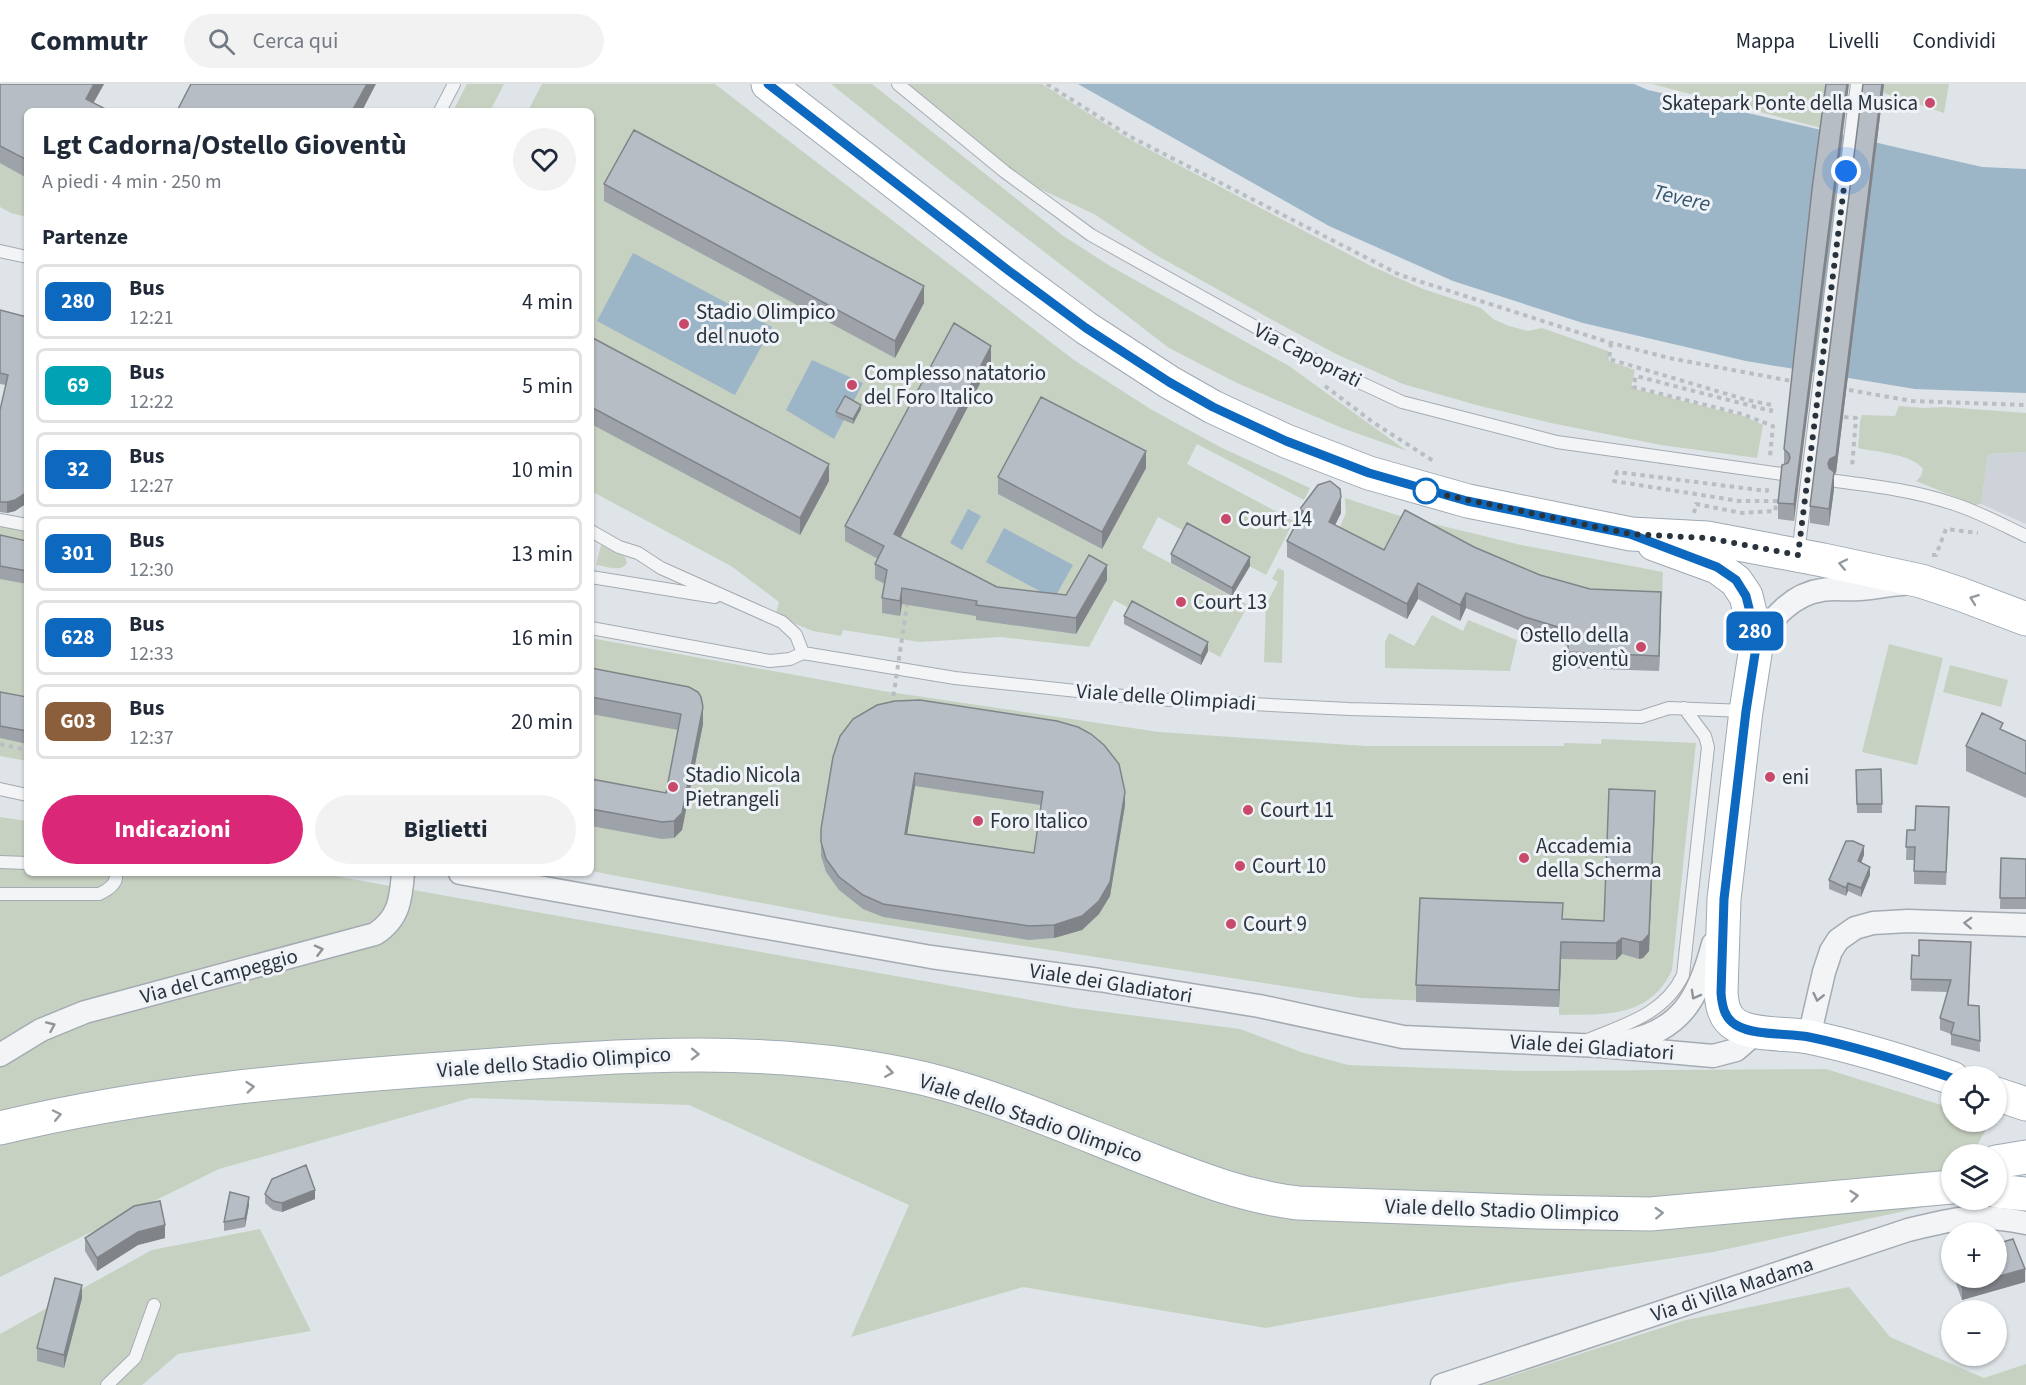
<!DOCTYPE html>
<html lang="it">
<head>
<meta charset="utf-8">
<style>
  :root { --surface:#fff; --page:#f2f2f3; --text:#1f2937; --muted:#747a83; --line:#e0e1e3; --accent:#db2777 }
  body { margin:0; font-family:"Source Sans 3",sans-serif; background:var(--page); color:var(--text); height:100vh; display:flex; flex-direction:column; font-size:22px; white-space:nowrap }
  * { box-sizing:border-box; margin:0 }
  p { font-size:20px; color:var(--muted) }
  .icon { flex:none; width:33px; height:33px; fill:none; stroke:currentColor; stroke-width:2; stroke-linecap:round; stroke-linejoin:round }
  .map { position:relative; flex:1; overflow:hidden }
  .panel { position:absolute; left:24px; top:24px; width:570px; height:768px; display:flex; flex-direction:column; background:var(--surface); border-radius:9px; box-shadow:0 2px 4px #0004 }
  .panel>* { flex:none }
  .badge { padding:0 12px; border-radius:9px; font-size:21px; line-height:39px }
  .buttons { position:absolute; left:1941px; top:982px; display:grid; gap:12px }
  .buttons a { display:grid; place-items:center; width:66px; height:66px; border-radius:50%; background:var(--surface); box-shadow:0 2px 4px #0004; font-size:30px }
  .you { position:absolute; width:30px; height:30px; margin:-15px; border:4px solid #fff; border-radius:50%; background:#1a73e8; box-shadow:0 0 0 9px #1a73e833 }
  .map>.badge { position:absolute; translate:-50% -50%; box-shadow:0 0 0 3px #fff }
  h2 { padding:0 18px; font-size:22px; line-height:54px }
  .round { display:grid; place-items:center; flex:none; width:63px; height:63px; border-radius:32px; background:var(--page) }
  .headline { display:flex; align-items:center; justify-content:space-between; height:102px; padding:0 18px }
  h1 { font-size:28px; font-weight:700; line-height:45px }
  .button { display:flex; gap:12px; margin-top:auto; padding:12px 18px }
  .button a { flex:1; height:69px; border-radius:36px; background:var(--accent); color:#fff; font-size:24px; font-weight:700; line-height:69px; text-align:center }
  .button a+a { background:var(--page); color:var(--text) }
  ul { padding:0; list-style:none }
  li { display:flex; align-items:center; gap:18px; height:75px; margin:0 12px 9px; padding:0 6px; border:3px solid var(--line); border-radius:9px }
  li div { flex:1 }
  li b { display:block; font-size:22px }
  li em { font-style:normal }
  li .badge { min-width:66px; font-weight:700; text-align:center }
  header { display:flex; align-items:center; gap:36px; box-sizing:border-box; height:84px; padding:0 30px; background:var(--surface); border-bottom:2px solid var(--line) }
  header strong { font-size:28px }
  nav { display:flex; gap:33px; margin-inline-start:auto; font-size:21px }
  .search { width:420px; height:54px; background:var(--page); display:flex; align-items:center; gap:15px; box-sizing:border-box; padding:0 21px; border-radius:33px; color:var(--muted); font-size:22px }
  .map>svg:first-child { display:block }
  .built { fill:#ced3da }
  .green { fill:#c7d1c1 }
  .water { fill:#9cb5c7 }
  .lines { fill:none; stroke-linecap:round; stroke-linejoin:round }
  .lane-casing { stroke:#a5abb2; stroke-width:14 }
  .street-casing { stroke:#a5abb2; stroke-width:25 }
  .primary-casing { stroke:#9fa9b3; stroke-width:35 }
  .path { stroke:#babec2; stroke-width:4; stroke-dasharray:4.5 4.5; stroke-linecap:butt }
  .lane { stroke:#f2f4f6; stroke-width:12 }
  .street { stroke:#f2f4f6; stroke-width:22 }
  .primary { stroke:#fff; stroke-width:33 }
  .lane-bridge-casing { stroke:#a5abb2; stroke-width:14; stroke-linecap:butt }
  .path-bridge { stroke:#babec2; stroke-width:4; stroke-dasharray:4.5 4.5; stroke-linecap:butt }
  .lane-bridge { stroke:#f2f4f6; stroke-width:12 }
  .wall { fill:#9da3a9; fill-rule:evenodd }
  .shaded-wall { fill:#808489 }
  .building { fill:#b7bdc4; stroke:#808489; stroke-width:1.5; fill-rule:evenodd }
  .oneway { stroke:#94999e }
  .oneway2 { stroke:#8e949a }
  .line-casing { stroke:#fff; stroke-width:14 }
  .line { stroke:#0c69bf; stroke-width:9 }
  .walk { stroke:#29333e; stroke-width:6; stroke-dasharray:0 10.8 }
  .poi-dot { fill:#c8496a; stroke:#eff2f6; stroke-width:2 }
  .stop-dot { fill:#fff; stroke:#0c69bf; stroke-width:3 }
  .labels { text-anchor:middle; stroke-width:6; stroke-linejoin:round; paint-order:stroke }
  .poi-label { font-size:21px; fill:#29333e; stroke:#eff2f6; text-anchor:start }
  .street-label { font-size:21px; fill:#29333e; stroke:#eff2f6 }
  .water-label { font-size:22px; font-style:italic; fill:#355670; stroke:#eff2f6 }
</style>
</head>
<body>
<header>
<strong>Commutr</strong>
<div class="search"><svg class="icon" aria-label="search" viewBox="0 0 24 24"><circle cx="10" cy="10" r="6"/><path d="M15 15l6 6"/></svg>Cerca qui</div>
<nav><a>Mappa</a><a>Livelli</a><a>Condividi</a></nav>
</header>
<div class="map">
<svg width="2026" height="1301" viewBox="0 0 2026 1301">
  <rect width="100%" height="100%" fill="#dfe4e8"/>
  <path class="built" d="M2026,368V440L1981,420L1988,370Z"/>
  <path class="green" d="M467,0H504L490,27H453Z
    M542,0H715L1074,276L1152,326L1222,364L1310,404L1304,416L1197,360L1187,380L1294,437L1266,491L1158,433L1142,464L1248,521L1220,573L1114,516L1089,563L1000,553L920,558L843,546L841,552L813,547L775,532L779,518L731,482L591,407V27H528Z
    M831,0H872L1062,151L1110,182L1289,282L1407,367L1342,344L1237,299L1169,264L951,96Z
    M905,0H1042L1129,55L1371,182L1423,205L1481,224L1493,235L1509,242L1528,247L1542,244L1608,267L1609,277L1635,286L1631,304L1743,332L1763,341L1757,374L1661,361L1551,339L1480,322L1403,300L1336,270L1276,238L1156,171L1094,130L1038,104L1000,78Z
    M1652,0H1826L1821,44Z
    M1847,0H1949L1944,29L1884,9Z
    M0,77L27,94V133L11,129L0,123Z
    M1899,322L1923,324L1945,323L2026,329V368L1988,370L1981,420L1975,421L1916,397L1921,392L1923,385C1912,370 1876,368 1858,364L1860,338L1862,331L1895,332Z
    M1345,414L1397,431L1521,461L1663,488L1662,518L1591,516L1385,468L1339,445L1346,429Z
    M0,442L27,447V677L0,672Z
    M601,461L625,473L627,479C621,489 607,482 596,481Z
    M1278,484L1284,487L1282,579L1264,578L1266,521L1278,498L1272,495Z
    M1432,531L1463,547L1468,536L1517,556L1510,587L1385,584V558L1389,549L1414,562Z
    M591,554L883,607L1159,648L1366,662H1564V659L1601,660L1602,655L1696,659L1672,886C1649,935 1605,930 1559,931V923L1361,914L842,834L591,787Z
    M1889,560L1943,574L1917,681L1862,668Z
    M1950,581L2008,596L2001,623L1943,608Z
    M0,733L27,737V789H318L1075,924L1240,945L1301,968L1348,981L1520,987L1826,985L1951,1024L1952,1038H1990L1972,1071H1952L1951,1109L1947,1118L1713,1168L1515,1198L1266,1244L1023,1203L851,1253L909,1121L689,1021L471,1014L219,1085L0,1193Z
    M260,1145L311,1247L178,1270L142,1301H0V1250L152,1166Z
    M1849,1203L1890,1253L1984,1294L2026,1280V1301H1483L1686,1236Z"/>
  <path class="water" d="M1078,0H1634L1648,6L1982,83L2026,85V309L1915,305L1746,277L1583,239L1453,197L1329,142Z
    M633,169L772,243L735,311L597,237Z
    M812,276L863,299L834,355L786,326Z
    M968,425L981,432L962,466L950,459Z
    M1004,444L1073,481L1054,515L986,478Z"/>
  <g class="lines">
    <g class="lane-casing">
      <path id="lane" d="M898,0L1005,88L1091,151L1329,284L1402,318L1557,358L1782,390
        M440,27L454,0
        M0,167L27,173
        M1836,397C1876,402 1916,407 1954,420C1979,428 2003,441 2026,452
        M0,436L27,441
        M591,447L619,463L638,469L661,484L782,538L796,551L803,569
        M1798,470L1802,438
        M591,493L715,513
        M591,544L770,577L790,575L803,569L955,594L1152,615L1349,625L1641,633L1669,624L1745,627
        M0,705L27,711
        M0,778L27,779
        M0,810H99C108,806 118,800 116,789
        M1585,957C1623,941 1664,931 1683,891L1708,663L1705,652L1684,624
        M107,1301L135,1274L154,1221"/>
    </g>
    <g class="street-casing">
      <path id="street" d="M1757,557C1773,534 1792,510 1822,506C1834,504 1847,506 1859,505C1873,504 1888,501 1902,500
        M460,789L931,873L1099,896L1259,922L1403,953L1601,962L1713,972L1736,966L1758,947
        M1809,953L1824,888L1831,867L1838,856L1855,844L1873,839L1908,837L2026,841
        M1623,958C1681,948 1699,913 1713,860
        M0,971L41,946L85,928L375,850C399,835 401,815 403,789
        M1442,1301L1908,1146C1956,1134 1977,1129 2026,1139"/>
    </g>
    <g class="primary-casing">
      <path id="primary" d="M768,0L1009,187L1086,244L1169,298L1213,323L1286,357L1369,389L1468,417L1631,450L1707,454L1823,476L1921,497L1960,510L2026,535
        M1654,460L1717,483L1736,497L1746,512L1757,557L1746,627L1724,815L1721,909C1722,921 1724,934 1736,941C1754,952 1788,949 1809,953C1857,963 1905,978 1952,994
        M1996,1010L2026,1020
        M0,1044C149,1008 302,995 455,984C612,972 771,958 926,995C1003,1014 1078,1048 1151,1076C1200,1095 1246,1113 1298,1119L1538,1128L1650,1130L1952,1103
        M1996,1078L2026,1073
        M1996,1107L2026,1110"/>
    </g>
    <path class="path" d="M1047,0L1131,53L1400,191L1611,259L1669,274L1791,297
      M1611,259L1609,275L1747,316L1772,321L1771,327L1636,292L1633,303L1742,330L1773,342L1770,372
      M1325,302L1374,339L1435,378
      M1849,306L1912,317L2026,321
      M1844,333L1856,334L1852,383
      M1694,429L1696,420L1742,429L1775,427L1777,417H1739L1614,397L1617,388L1767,407V402
      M1932,471H1936L1946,445L1978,449
      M0,660L27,666"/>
    <use href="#lane" class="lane"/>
    <use href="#street" class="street"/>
    <use href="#primary" class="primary"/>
    <g class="lane-bridge-casing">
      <path id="lane-bridge" d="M1802,438L1857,0"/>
    </g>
    <path class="path-bridge" d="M892,621L907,521"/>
    <use href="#lane-bridge" class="lane-bridge"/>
  </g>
  <path class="wall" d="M0,0H104L93,19L27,27V94L0,79Z
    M1863,0H1884L1836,389L1834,390V405L1829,442L1810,439V422Z
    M604,100L924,219L895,274L604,117Z
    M1812,105L1794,437L1778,435V419L1784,381V365Z
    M0,226L27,233V419L15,427L7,429L0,428V326L6,301L0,300Z
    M591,253L829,397L800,451L591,340Z
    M991,278L900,454L997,503L1066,511L1107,496L1076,550L976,536V532L902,520L900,532L882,529V514L885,500L875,495V480L878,475L845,457V442Z
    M861,325L853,340L836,333V328Z
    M1146,384L1102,465L998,410V393Z
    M1300,425L1341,429L1335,441L1384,466L1474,463L1540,491L1590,505L1661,524L1659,587L1568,584V562L1525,549L1466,524L1460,537L1418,515L1407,535L1287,473V457L1300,433Z
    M0,451L27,457V500L0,495Z
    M1171,470L1250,482L1232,512L1171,479Z
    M1124,532L1208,567L1201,581L1124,540Z
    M591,584L703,640L682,746L674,754L662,755L591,742V695L666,709L678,646L591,630Z
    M0,608L27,613V660L0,654Z
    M2003,647L2026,657V714L1966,687V662Z
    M833,673L1125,721L1110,812L1099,830L1082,846L1054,854L1029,856L883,833L863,825L839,806L826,788L821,772V745ZM915,702L1041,721L1034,769L907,750Z
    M1881,685L1882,729H1857L1856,686Z
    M1655,724L1649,867L1643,874L1639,875L1622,870L1616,876L1561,875L1559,923L1416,918V901L1563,835L1604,837Z
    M1949,736L1946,801L1914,800V776H1906L1907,746H1915Z
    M1864,771L1861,779L1870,791L1861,813L1848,807L1846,812L1829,805V796Z
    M2001,774L2026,775V825H2000Z
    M1971,858L1969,921L1979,922L1980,968L1951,961V950L1940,946V934L1948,908L1911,907L1912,871L1919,872Z
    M265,1110L315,1115L282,1128L273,1126L265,1119Z
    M249,1121L245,1143L224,1147V1138Z
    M85,1154H165L138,1161L97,1187L85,1167Z
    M1954,1194H1996L2025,1198L1962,1216Z
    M82,1214L64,1284L37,1277V1264Z"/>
  <path class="shaded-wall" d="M94,0H104L89,27L86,15Z
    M367,0H376L362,27H352Z
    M1847,0H1849L1794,437V420Z
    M1882,0H1884L1836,389L1834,390V405L1829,442L1830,392L1828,379Z
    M924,202V219L895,274V257Z
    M991,262V278L894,466V450Z
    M861,321V325L853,340V335Z
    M1146,367V384L1102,465V448Z
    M829,380V397L800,451V434Z
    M27,408V419L15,427L7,429V418Z
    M1341,413V429L1329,453V438Z
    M1250,473V482L1232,512V504Z
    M1107,481V496L1076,550V534Z
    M1418,499V515L1407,535V520Z
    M902,504V520L900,532V517Z
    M1661,508V524L1659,587V572Z
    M1466,509V524L1460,537V521Z
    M1208,558V567L1201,581V572Z
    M703,623V640L682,746L674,754V737Z
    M915,689V702L905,763V750Z
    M1655,707L1649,867L1643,874L1639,875V858Z
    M1125,708V721L1110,812L1099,830L1082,846L1054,854V841Z
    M1864,762V771L1858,786V777Z
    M1870,783V791L1861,813V804Z
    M1848,799V807L1846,812V804Z
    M1622,854V870L1616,876V859Z
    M1561,858V875L1559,923V906Z
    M315,1106V1115L282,1128V1119Z
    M249,1113V1121L245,1143V1134Z
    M165,1141V1154L138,1161L97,1187V1174L138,1148Z
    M2025,1185V1198L1962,1216V1203Z
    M82,1201V1214L64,1284V1271Z"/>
  <path class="building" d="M0,0H94L86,15L109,27H27V76L0,62Z
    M191,0H367L352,27H177Z
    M1826,0H1847L1794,420L1778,419L1782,381L1788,379L1790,374L1789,370L1784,365L1812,105Z
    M1863,0H1882L1836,372L1830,375L1828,379L1829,384L1834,388L1829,425L1810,422Z
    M634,46L924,202L895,257L604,100Z
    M0,226L27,233V408L15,416L7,418H0V326L8,291L0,289Z
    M954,239L991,262L894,450L997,503L1066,511L1089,471L1107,481L1076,534L976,521L977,517L902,504L900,517L882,514L887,486L875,480L884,462L845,442Z
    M591,253L829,380L800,434L591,323Z
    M845,312L861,321L853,335L836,328Z
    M1041,313L1146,367L1102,448L998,393Z
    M1330,397L1340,405L1341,413L1329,438L1384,466L1405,426L1474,463L1540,491L1590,505L1661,508L1659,572L1568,568V546L1525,533L1466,509L1460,521L1418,499L1407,520L1287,457L1303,427L1300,425L1318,401Z
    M1187,439L1250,473L1232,504L1171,470Z
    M0,451L27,457V487L0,482Z
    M1132,517L1208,558L1201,572L1124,532Z
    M591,584L689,603L698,608L701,613L703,623L682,729L674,737L662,738L591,725V695L666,709L681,630L591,613Z
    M0,608L27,613V647L0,642Z
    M920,616L1057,637L1078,643L1091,650L1104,661L1119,680L1125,708L1110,798L1099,817L1082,832L1054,841L1029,842L883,820L863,811L839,793L826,775L821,758V745L833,673L840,652L853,635L877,621L895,617ZM915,689L1043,708L1034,769L905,750Z
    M1982,629L2003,639L2000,645L2026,657V690L1966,662Z
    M1881,685L1882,720H1857L1856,686Z
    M1609,705L1655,707L1649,850L1643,857L1639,858L1622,854L1616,859L1561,858L1559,906L1416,901L1420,814L1563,819L1562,835L1604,837Z
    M1916,722L1949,723L1946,788L1914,787L1915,763H1906L1907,746H1915Z
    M1846,757H1853L1864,762L1858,777L1870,783L1861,804L1848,799L1846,804L1829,796Z
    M2001,774L2026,775V814H2000Z
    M1919,856L1971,858L1968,921L1979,922L1980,957L1951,950L1954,939L1940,934L1951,896L1911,895L1912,871L1919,872Z
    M306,1081L315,1106L282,1119L273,1117L265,1110L272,1095Z
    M230,1108L249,1113L245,1134L224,1138Z
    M160,1117L165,1141L138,1148L97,1174L85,1154L134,1122Z
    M2013,1155L2025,1185L1996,1193V1160Z
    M55,1194L82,1201L64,1271L37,1264Z
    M1959,1194H1994L1962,1203Z"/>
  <defs><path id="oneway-chevron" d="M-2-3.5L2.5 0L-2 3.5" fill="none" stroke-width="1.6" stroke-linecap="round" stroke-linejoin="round" transform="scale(1.5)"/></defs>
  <g class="oneway">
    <use href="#oneway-chevron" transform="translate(1843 480) rotate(-168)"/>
    <use href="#oneway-chevron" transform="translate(1974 515) rotate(-160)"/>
    <use href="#oneway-chevron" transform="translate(695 970) rotate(1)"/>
    <use href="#oneway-chevron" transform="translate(889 988) rotate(9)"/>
    <use href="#oneway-chevron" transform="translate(250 1003) rotate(-6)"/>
    <use href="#oneway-chevron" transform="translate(57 1031) rotate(-12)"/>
    <use href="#oneway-chevron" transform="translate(1854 1112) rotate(-6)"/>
    <use href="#oneway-chevron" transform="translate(1659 1129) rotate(-3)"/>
  </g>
  <g class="oneway2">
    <use href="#oneway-chevron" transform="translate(1968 839) rotate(-178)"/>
    <use href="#oneway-chevron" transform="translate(319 866) rotate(-14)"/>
    <use href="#oneway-chevron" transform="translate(1695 911) rotate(119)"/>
    <use href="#oneway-chevron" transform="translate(1818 913) rotate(103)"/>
    <use href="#oneway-chevron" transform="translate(51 942) rotate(-24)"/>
  </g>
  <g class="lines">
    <g class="line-casing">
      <path id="line" d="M768,0L1009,187L1086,244L1169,298L1213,323L1286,357L1369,389L1467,417L1630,450L1717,483L1736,496L1746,512L1757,557L1746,627L1724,815L1721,909C1722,921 1724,934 1736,941C1754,952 1788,949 1809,953C1857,963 1905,978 1952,994"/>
    </g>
    <use href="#line" class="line"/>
    <path class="walk" d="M1426,407L1630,450L1707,454L1798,471L1846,87"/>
  </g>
  <g class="poi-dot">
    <circle cx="1930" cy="19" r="6"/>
    <circle cx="684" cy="240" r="6"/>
    <circle cx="852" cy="301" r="6"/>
    <circle cx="1226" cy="435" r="6"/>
    <circle cx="1181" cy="518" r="6"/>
    <circle cx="1641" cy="563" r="6"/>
    <circle cx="1770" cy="693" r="6"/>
    <circle cx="673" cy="703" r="6"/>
    <circle cx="1248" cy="726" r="6"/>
    <circle cx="978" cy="737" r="6"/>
    <circle cx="1524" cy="774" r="6"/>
    <circle cx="1240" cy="782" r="6"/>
    <circle cx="1231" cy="840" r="6"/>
  </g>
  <circle class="stop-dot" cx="1426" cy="407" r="12"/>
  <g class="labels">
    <g class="poi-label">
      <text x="1918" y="26" text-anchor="end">Skatepark Ponte della Musica</text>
      <text x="696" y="235">Stadio Olimpico<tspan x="696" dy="24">del nuoto</tspan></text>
      <text x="864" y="296">Complesso natatorio<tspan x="864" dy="24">del Foro Italico</tspan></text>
      <text x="1238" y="442">Court 14</text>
      <text x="1193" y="525">Court 13</text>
      <text x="1629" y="558" text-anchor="end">Ostello della<tspan x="1629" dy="24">gioventù</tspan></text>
      <text x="685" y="698">Stadio Nicola<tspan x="685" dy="24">Pietrangeli</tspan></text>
      <text x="1782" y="700">eni</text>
      <text x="1260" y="733">Court 11</text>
      <text x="990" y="744">Foro Italico</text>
      <text x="1536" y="769">Accademia<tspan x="1536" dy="24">della Scherma</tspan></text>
      <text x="1252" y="789">Court 10</text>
      <text x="1243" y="847">Court 9</text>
    </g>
    <g class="street-label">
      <text transform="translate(1308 271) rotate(27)" y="7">Via Capoprati</text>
      <text transform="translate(1166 613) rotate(4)" y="7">Viale delle Olimpiadi</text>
      <text transform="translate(219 892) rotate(-15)" y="7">Via del Campeggio</text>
      <text transform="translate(1111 899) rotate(9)" y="7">Viale dei Gladiatori</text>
      <text transform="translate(1592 963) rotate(4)" y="7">Viale dei Gladiatori</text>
      <text transform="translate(554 978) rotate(-4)" y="7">Viale dello Stadio Olimpico</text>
      <text transform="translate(1031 1034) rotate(19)" y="7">Viale dello Stadio Olimpico</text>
      <text transform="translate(1502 1126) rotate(2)" y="7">Viale dello Stadio Olimpico</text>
      <text transform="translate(1732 1205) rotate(-18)" y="7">Via di Villa Madama</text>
    </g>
    <g class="water-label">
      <text transform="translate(1682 113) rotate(13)" y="8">Tevere</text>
    </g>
  </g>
</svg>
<div class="buttons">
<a><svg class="icon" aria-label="locate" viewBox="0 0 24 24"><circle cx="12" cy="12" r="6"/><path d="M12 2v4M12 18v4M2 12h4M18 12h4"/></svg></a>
<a><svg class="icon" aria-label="layers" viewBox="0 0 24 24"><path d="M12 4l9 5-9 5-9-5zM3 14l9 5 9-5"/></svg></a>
<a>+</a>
<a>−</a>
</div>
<div class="you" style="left:1846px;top:87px"></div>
<b class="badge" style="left:1755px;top:547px;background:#0c69bf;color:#fff">280</b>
<section class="panel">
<div class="headline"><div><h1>Lgt Cadorna/Ostello Gioventù</h1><p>A piedi · 4 min · 250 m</p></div><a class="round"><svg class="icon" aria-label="heart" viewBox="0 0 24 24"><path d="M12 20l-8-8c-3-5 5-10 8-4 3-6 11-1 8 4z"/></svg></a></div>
<h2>Partenze</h2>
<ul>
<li><span class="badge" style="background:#0c69bf;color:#fff">280</span><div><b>Bus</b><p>12:21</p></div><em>4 min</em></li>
<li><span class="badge" style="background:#00a3b4;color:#fff">69</span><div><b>Bus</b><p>12:22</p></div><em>5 min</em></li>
<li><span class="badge" style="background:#0c69bf;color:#fff">32</span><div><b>Bus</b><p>12:27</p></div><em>10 min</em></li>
<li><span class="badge" style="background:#0c69bf;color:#fff">301</span><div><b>Bus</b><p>12:30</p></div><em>13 min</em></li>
<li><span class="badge" style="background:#0c69bf;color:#fff">628</span><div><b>Bus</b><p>12:33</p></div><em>16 min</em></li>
<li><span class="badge" style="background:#8b5e3c;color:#fff">G03</span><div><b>Bus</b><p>12:37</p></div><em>20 min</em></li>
</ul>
<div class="button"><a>Indicazioni</a><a>Biglietti</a></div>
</section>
</div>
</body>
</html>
